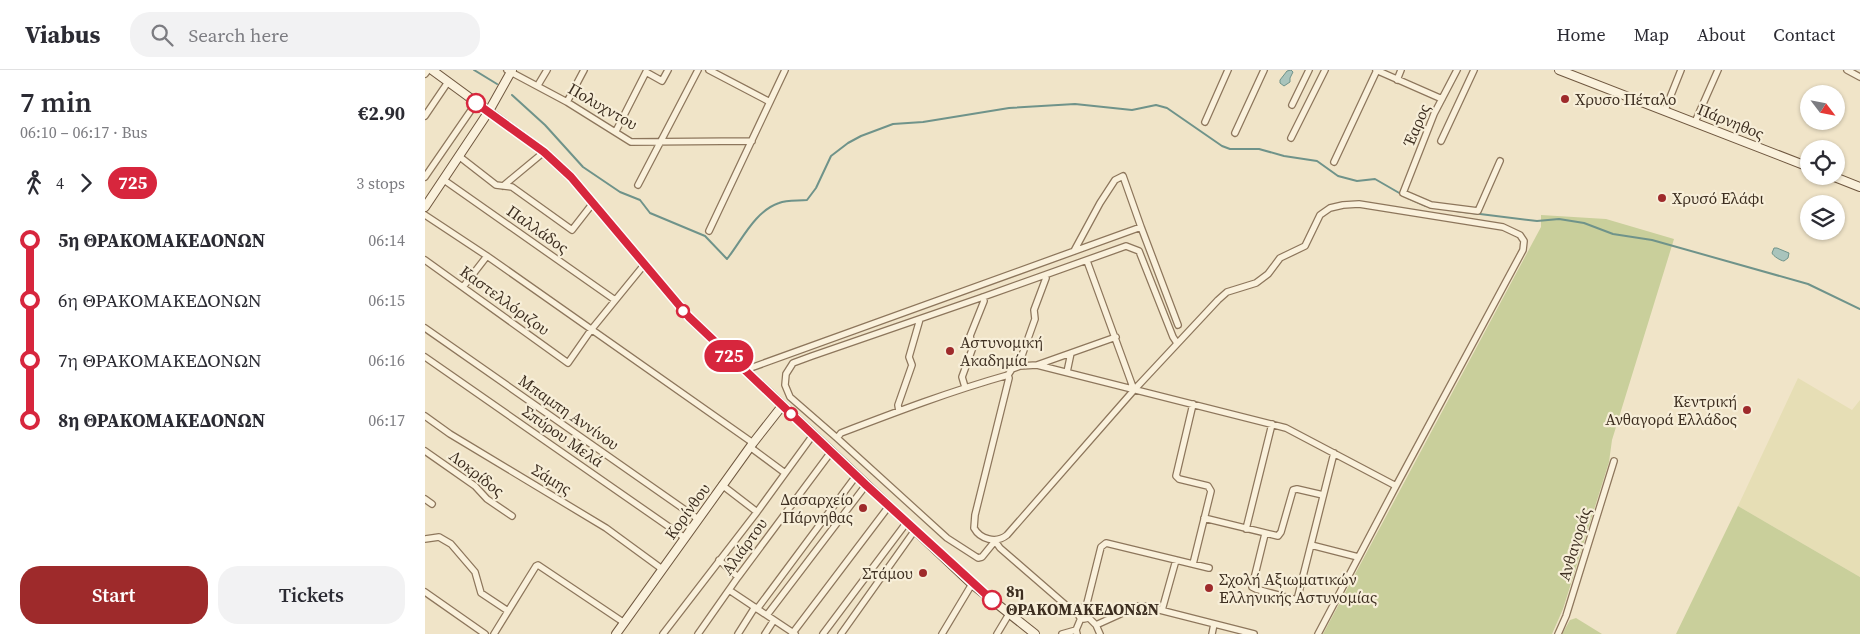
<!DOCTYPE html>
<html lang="en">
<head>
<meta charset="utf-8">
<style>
  :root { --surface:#fff; --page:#f2f2f3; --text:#2b2b33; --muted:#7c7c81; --line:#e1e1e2; --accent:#9e2a2b }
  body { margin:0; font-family:"Source Serif 4",serif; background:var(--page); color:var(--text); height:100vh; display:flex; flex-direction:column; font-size:19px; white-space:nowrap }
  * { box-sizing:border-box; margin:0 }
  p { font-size:16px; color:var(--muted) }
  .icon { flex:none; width:28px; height:28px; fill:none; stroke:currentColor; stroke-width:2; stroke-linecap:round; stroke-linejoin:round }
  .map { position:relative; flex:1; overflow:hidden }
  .sheet { display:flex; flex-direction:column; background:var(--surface); width:425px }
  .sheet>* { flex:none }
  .badge { padding:0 10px; border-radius:16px; font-size:18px; line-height:32px }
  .needle { width:32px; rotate:122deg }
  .fabs { position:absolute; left:1375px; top:15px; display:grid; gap:10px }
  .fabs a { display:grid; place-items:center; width:45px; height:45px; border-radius:50%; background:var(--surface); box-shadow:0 1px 4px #0004; font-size:25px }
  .map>.badge { position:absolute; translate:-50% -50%; box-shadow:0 0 0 2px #fff }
  .legs { display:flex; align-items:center; gap:8px; height:55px; padding:0 20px; font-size:16px }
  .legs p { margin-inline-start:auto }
  .headline { display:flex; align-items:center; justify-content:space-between; height:85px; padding:0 20px }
  h1 { font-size:28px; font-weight:600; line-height:38px }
  .button { display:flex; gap:10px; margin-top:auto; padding:10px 20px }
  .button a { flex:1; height:58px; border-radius:20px; background:var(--accent); color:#fff; font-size:20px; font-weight:600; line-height:58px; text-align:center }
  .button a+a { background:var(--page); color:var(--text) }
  ul { padding:0 20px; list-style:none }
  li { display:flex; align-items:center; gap:18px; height:60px; font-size:19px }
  li i { display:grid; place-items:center; width:8px; height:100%; margin:0 6px; background:currentColor }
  li i::after { content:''; width:12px; height:12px; margin:-6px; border:4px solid; border-radius:50%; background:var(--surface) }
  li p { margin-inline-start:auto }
  li:first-child i { background:linear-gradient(#0000 50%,currentColor 0) }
  li:last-child i { background:linear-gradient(currentColor 50%,#0000 0) }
  header { display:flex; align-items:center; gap:30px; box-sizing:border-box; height:70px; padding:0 25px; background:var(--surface); border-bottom:1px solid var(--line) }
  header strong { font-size:24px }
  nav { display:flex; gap:28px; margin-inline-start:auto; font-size:18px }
  .search { width:350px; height:45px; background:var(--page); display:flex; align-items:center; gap:12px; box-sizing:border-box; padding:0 18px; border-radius:20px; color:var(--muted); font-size:19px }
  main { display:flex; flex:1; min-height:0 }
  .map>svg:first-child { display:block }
  .farmland { fill:#e6deb5 }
  .green { fill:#c9cf9b }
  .water { fill:#a9c4bc; stroke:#6f938a }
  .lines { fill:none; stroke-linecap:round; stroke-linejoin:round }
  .stream { stroke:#6f938a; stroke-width:2 }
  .street-casing { stroke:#8d765c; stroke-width:8 }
  .secondary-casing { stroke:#6f573f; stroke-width:10 }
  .street { stroke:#faf1dc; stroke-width:5.5 }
  .secondary { stroke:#faf1dc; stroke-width:8 }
  .line-1-casing { stroke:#fff; stroke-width:11 }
  .line-1 { stroke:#d7263d; stroke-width:8 }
  .poi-dot { fill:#9e2a2b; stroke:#f7eed8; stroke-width:2 }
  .stop-1-dot { fill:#fff; stroke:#d7263d; stroke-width:2.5 }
  .labels { text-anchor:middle; stroke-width:4.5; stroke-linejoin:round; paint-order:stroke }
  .poi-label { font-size:16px; fill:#3d2e20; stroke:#f7eed8; text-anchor:start }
  .street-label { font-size:16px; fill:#3d2e20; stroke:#f7eed8 }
  .stop-label { font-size:16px; font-weight:bold; fill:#3d2e20; stroke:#f7eed8; text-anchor:start }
</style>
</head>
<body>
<header>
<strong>Viabus</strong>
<div class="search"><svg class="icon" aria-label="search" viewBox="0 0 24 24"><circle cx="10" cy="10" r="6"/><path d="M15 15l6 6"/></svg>Search here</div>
<nav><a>Home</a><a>Map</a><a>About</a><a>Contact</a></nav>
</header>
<main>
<section class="sheet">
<div class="headline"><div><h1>7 min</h1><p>06:10 – 06:17 · Bus</p></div><b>€2.90</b></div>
<div class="legs"><svg class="icon" aria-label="walk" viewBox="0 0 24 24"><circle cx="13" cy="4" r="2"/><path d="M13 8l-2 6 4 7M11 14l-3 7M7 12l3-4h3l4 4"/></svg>4<svg class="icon" aria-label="forward" viewBox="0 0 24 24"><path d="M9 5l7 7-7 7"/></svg><b class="badge" style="background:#d7263d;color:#fff">725</b><p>3 stops</p></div>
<ul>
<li><i style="color:#d7263d"></i><b>5η ΘΡΑΚΟΜΑΚΕΔΟΝΩΝ</b><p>06:14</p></li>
<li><i style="color:#d7263d"></i><span>6η ΘΡΑΚΟΜΑΚΕΔΟΝΩΝ</span><p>06:15</p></li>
<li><i style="color:#d7263d"></i><span>7η ΘΡΑΚΟΜΑΚΕΔΟΝΩΝ</span><p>06:16</p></li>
<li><i style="color:#d7263d"></i><b>8η ΘΡΑΚΟΜΑΚΕΔΟΝΩΝ</b><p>06:17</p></li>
</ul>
<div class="button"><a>Start</a><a>Tickets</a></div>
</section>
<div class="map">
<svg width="1435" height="564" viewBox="0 0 1435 564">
  <rect width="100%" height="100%" fill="#f0e4c8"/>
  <path class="farmland" d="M1373,308L1427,340L1435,330V507L1313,436Z"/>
  <path class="green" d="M1116,145L1181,149L1249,169L1187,370L1184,392L1138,539L1127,564H898L1116,157Z
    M1313,436L1435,507V564H1251Z
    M1151,548L1177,564H1137L1145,550Z"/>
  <path class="water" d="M866,0L868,2L865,8V12L859,16L855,13V10L862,1Z
    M1349,178H1352L1364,183L1363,188L1359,191C1356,191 1348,186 1347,183Z"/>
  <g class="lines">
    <path class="stream" d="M49,0L72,14
      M87,25L120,55L158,97L195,122L215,130L225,143L280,166L302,189C317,170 330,141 354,133C362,130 373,131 382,130L391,118L406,86L423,73L436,66L468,54L498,52L584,38L650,34L707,40L731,35L742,38L797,76L805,79H834L859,86L892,91L913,106L932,111L950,109L976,124
      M983,128L1001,136
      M1031,141L1112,151L1134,149L1159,153L1188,164L1227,170L1383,214L1435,239"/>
    <g class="street-casing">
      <path id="street" d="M82,0L142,32L206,72L327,71
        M284,0L345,32
        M951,0L1017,29
        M1032,0L1009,44L978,123L1006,135L1053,141L1075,91
        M1422,0L1435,7
        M0,4L3,0
        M972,10L976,0
        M113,15L122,0
        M142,32L159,0
        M867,35L884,0
        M1240,40L1256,0
        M0,46L23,12
        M780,52L803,0
        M1270,52L1293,0
        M191,61L221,2L237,11L243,0
        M810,63L839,0
        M866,68L900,0
        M1016,71L1049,0
        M35,87L71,115L87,117L147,160L168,133
        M909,92L952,0
        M0,107L51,33
        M19,110L190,230
        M213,115L273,0
        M78,116L119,82
        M0,145L62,186L328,373
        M284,161L360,0
        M649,181L675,133L690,110L698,106L716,157
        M0,190L143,293L166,260L219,195
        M662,191L709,320
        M38,217L62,186
        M0,258L273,449
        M0,287L260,468
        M612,295L861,358L971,416
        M595,296V291L610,249L609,240L621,208L620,205
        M320,300L716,157L753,255
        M642,302L646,283
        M583,305L584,308L550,445L549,458C555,469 571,474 582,465L709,320L793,230L802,222L831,213L843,204L855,188L880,176L895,145L905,138L918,135L934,134L1078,157L1095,165L1099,171L1098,180L971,416L893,564
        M540,317L537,307L548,277L545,266L559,231L558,227
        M474,341L473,335L487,295L484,287L495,249
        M0,346L25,364L181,458L237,499
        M412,368L416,363C471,342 526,321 583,305L587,299L595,296L612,295L691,267
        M325,377L360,403
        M0,381L50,416L62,429L87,446
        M297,415L332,442
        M0,429L7,434
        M779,448L853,466L856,462L868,420L872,419L898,425
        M821,459L847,354
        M840,464L827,517L831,519L872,530L909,383
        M0,469L14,467L26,474L50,502L56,523L83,541
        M886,475L933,487
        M294,490L313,507
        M768,494L786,421L783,416L754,409L751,406L768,334
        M304,520L370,564
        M0,522L60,564
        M653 543a6 6 0 1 1 12 0a6 6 0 1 1-12 0Z
        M661,537L676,477L681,473L784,498
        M332,539L431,406
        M653,539L643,537L575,478L570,471L557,487L553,488L522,468L412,368L365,327L360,315L361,304L368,293L387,286L558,227L701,176L714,181L748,267L752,273
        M737,540L751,490
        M342,545L441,415
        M663,547L671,555L713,536H719L829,564
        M671,555L675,564
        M69,564L111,496L113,495L198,552
        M238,564L332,442L388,365
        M273,564L313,507L406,382
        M313,564L330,537
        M340,564L349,550
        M367,564L464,436
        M398,564L482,452
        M416,564L490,460
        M517,564L547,514
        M572,564L584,544
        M637,564L651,560
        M652,564L651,560L656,548
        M787,564L789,554
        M1133,564L1141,546L1189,391"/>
    </g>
    <g class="secondary-casing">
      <path id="secondary" d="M7,0L119,82L146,107L264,247L547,514L610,564
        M1134,0L1384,97
        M1407,106L1435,117
        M0,137L64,41L87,0
        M191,564L328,373L357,336"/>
    </g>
    <use href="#street" class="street"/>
    <use href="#secondary" class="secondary"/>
  </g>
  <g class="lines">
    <g class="line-1-casing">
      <path id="line-1" d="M51,33L119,82L146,107L264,247L441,415L567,530"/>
    </g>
    <use href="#line-1" class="line-1"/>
  </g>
  <g class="poi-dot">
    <circle cx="1140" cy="29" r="5"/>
    <circle cx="1237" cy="128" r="5"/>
    <circle cx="525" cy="281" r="5"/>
    <circle cx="1322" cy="340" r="5"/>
    <circle cx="438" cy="438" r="5"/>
    <circle cx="498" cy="503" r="5"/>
    <circle cx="784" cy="518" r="5"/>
  </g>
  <g class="stop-1-dot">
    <circle cx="51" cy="33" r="9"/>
    <circle cx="258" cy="241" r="6"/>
    <circle cx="366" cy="344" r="6"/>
    <circle cx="567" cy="530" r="9"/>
  </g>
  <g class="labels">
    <g class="poi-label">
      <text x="1150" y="35">Χρυσο Πέταλο</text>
      <text x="1247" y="134">Χρυσό Ελάφι</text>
      <text x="535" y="278">Αστυνομική<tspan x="535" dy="18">Ακαδημία</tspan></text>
      <text x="1312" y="337" text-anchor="end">Κεντρική<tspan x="1312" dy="18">Ανθαγορά Ελλάδος</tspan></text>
      <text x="428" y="435" text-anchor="end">Δασαρχείο<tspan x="428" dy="18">Πάρνηθας</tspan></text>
      <text x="488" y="509" text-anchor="end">Στάμου</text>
      <text x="794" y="515">Σχολή Αξιωματικών<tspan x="794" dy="18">Ελληνικής Αστυνομίας</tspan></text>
    </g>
    <g class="street-label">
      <text transform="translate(178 36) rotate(30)" y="6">Πολυχντου</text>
      <text transform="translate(1306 51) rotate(22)" y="6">Πάρνηθος</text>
      <text transform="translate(991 55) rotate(-67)" y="6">Έαρος</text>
      <text transform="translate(113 159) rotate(35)" y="6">Παλλάδος</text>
      <text transform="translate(80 230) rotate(36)" y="6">Καστελλόριζου</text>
      <text transform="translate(144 342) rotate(35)" y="6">Μπαμπη Αννίνου</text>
      <text transform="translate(138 366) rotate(35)" y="6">Σπύρου Μελά</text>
      <text transform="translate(52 403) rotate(38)" y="6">Λοκρίδος</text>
      <text transform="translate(127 409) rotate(31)" y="6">Σάμης</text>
      <text transform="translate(262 441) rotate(-54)" y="6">Κορίνθου</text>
      <text transform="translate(1149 474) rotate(-73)" y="6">Ανθαγοράς</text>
      <text transform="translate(319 476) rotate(-54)" y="6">Αλιάρτου</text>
    </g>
    <g class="stop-label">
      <text x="581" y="527">8η<tspan x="581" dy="18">ΘΡΑΚΟΜΑΚΕΔΟΝΩΝ</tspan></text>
    </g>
  </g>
</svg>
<div class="fabs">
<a><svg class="needle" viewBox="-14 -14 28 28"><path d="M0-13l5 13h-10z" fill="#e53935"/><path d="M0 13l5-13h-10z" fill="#7c7c81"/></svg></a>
<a><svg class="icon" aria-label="locate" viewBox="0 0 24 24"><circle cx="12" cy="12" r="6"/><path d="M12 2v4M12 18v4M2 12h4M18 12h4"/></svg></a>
<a><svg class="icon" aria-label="layers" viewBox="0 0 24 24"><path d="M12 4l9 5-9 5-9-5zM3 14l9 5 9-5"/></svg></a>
</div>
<b class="badge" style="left:304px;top:286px;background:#d7263d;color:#fff">725</b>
</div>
</main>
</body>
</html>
